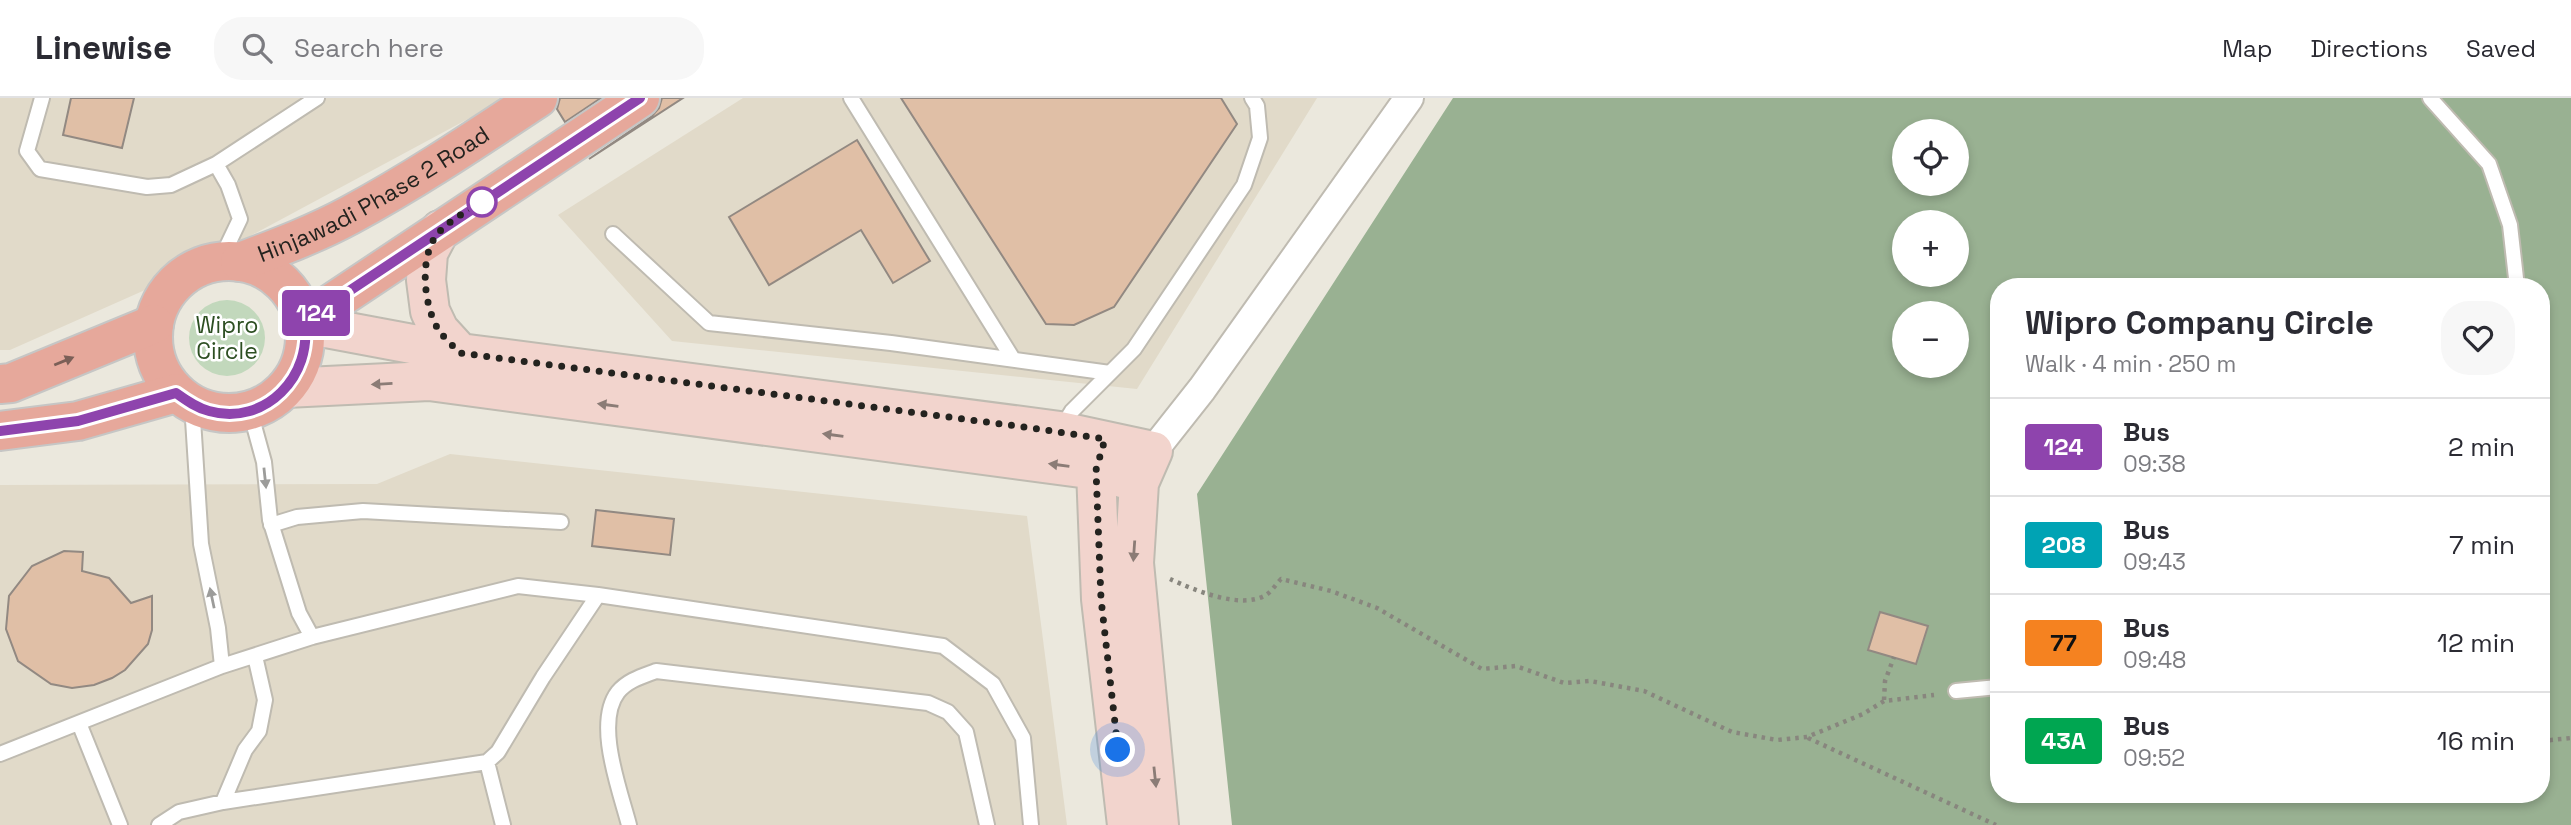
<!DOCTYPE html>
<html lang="en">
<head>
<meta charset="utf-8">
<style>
  :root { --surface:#fff; --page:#f7f7f7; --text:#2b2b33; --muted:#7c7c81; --line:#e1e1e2 }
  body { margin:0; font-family:"Space Grotesk",sans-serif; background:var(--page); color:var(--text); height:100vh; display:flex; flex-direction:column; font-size:26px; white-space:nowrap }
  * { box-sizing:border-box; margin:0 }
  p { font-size:23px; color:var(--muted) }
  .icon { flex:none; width:38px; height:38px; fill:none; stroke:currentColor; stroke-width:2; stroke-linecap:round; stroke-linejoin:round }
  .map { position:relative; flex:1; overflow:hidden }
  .drawer { position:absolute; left:1990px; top:180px; width:560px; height:525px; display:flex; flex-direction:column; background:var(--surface); border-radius:28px; box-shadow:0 4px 10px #0003 }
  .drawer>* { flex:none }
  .badge { padding:0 14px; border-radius:5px; font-size:24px; line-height:46px }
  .tools { position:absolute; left:1892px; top:21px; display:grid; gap:14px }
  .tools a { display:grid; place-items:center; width:77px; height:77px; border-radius:50%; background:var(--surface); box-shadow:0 4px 10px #0003; font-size:35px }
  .you { position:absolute; width:35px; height:35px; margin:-18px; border:5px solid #fff; border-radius:50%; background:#1a73e8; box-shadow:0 0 0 10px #1a73e833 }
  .map>.badge { position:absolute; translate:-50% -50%; box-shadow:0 0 0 4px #fff }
  .round { display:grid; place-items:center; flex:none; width:74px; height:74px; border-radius:28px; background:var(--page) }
  .headline { display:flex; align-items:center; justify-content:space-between; height:119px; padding:0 35px }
  h1 { font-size:33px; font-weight:600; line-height:52px }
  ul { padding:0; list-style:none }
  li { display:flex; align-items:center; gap:21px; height:98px; padding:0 35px; border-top:2px solid var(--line) }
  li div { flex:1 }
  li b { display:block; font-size:26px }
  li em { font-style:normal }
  li .badge { min-width:77px; font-weight:700; text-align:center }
  header { display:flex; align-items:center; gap:42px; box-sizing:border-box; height:98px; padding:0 35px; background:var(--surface); border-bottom:2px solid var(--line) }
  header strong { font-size:33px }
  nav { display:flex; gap:38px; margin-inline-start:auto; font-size:24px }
  .search { width:490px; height:63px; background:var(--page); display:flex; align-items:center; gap:18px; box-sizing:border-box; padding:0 24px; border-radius:28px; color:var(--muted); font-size:26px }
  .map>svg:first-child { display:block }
  .built { fill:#e1dac9 }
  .green { fill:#c2d8bc }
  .forest { fill:#99b192; fill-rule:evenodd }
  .building { fill:#e0bfa6; stroke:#928982; stroke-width:2 }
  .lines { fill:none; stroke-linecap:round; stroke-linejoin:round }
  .lane-casing { stroke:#bfbbb1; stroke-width:18 }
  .street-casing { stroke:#bfbbb1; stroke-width:32 }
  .secondary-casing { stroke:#bfbbb1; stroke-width:42 }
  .primary-casing { stroke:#c6c6c5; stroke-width:42 }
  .path { stroke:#88867e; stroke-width:4.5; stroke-dasharray:3.5 5; stroke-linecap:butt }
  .lane { stroke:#fff; stroke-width:14 }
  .street { stroke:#fff; stroke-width:28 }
  .secondary { stroke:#f2d4cd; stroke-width:38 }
  .primary { stroke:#e6a89b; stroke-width:38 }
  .oneway { fill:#7b5f57 }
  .oneway2 { fill:#8b7c76 }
  .oneway3 { fill:#9c9c9a }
  .line-casing { stroke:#fff; stroke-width:16 }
  .line { stroke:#8e44ad; stroke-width:10 }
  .walk { stroke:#24231f; stroke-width:7; stroke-dasharray:0 12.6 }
  .stop-dot { fill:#fff; stroke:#8e44ad; stroke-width:3.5 }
  .labels { text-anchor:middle; stroke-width:5; stroke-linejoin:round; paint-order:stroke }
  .street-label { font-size:23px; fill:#24231f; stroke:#fff }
  .park-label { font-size:23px; fill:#2d4f22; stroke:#fff }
</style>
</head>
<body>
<header>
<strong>Linewise</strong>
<div class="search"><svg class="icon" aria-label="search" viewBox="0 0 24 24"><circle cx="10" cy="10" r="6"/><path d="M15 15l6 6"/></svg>Search here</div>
<nav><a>Map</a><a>Directions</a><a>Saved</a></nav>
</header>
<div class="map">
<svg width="2571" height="727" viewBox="0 0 2571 727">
  <rect width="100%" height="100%" fill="#ebe8dd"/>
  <path class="built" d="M0,0H507L172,180L10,252H0Z
    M743,0H1317L1137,291L672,243L558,117Z
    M450,356L1027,418L1067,727H0V387L377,386Z"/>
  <path class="green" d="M189 240a38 38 0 1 1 76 0a38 38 0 1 1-76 0Z"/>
  <path class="forest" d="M1453,0H2571V727H1232L1197,396ZM1904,33H1956V86H1904ZM1904,124H1956V177H1904ZM1998,189H2541V696H1998ZM1904,215H1956V268H1904Z"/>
  <path class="building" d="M71,0H134L122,50L63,37Z
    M560,0H601L565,24L557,11Z
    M662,0H683L589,61L652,18L659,10Z
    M901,0H1221L1237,26L1114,209L1074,227L1046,226Z
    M857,42L930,163L893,185L861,132L769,187L729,119Z
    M596,412L674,421L670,457L592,448Z
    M64,453L83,454L82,473L109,480L131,505L152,498V532L148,546L125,572L112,580L94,587L72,590L51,586L18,563L6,531L9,498L32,468Z
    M1880,514L1928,528L1916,566L1868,552Z"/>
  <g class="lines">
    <g class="lane-casing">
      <path id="lane" d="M42,0L27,53L40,71L147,89L171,87L216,66
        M851,0L1013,261
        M2430,0L2489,66L2510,127L2517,189
        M613,136L709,225L891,245L1110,275
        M220,163L240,121L228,87L216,66L317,0
        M192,306L201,446L218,530L222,568
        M250,313L264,364L270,422L299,515L312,539
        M1061,331L1072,313L1134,251L1244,87L1260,40L1257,8L1252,0
        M271,427L297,419L363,413L561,424
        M1956,593L1998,589
        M79,625L120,727
        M0,656L222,568L312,539L518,488L598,497L943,548L993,586L1023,640L1031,727
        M487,664L503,727
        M223,704L245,652L259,633L265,602L255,558
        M159,727L179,714L223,704L487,664L498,654L543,579L598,497
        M629,727C620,692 594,625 618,594C628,582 643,578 656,573L928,605L948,614L966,634L987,727"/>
    </g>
    <g class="street-casing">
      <path id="street" d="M1153,353L1202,291L1409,0"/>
    </g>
    <g class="secondary-casing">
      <path id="secondary" d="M440,132L428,155L426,182L430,213L439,232L460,255
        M286,290L429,283L1096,372L1139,385L1153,353L1060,333L460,255L305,226
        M1103,350L1096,372L1101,501L1127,727
        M1139,385L1134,465L1159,727"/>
    </g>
    <g class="primary-casing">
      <g id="primary">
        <circle cx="229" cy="239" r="76"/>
        <path id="s1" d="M240,164C277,150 315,136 350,117C415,82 476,41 538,0"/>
        <path d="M305,223L640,0"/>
        <path d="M0,286L11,285L154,226"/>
        <path d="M0,333L78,323L176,295"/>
      </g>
    </g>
    <path class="path" d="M1170,481C1194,492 1241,512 1266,497C1272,493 1277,485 1281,481L1331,493L1377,510L1482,571L1516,568L1564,585L1590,583L1644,593L1732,634L1777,642L1807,639L1863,616L1884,603L1934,597
      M1884,602L1885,583L1894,559
      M1808,640L1996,727
      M2541,643L2571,640"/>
    <use href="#lane" class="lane"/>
    <use href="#street" class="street"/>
    <use href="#secondary" class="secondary"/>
    <use href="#primary" class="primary"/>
  </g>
  <defs><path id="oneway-solid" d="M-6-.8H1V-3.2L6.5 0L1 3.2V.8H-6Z" transform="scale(1.75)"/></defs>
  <use class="oneway" href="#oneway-solid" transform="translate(64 263) rotate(-22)"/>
  <g class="oneway2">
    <use href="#oneway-solid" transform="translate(382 286) rotate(177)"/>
    <use href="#oneway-solid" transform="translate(608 307) rotate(-172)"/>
    <use href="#oneway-solid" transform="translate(833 337) rotate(-172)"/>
    <use href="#oneway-solid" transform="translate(1059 367) rotate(-172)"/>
    <use href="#oneway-solid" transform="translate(1134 453) rotate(94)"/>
    <use href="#oneway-solid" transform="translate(1155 679) rotate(84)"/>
  </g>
  <g class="oneway3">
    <use href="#oneway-solid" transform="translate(265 380) rotate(84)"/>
    <use href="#oneway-solid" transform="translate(212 500) rotate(-102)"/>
  </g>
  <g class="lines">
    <g class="line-casing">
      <path id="line" d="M0,333L78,323L176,295C187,303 197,310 209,313C265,329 314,277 304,223L640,0"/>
    </g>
    <use href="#line" class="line"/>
    <path class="walk" d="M482,104C469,112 452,121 441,132C418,154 423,206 438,231C444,240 453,248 460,255L1032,330L1105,341L1096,372L1101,501L1118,652"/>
  </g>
  <circle class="stop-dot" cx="482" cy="104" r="14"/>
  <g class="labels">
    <g class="street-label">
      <text dy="8" stroke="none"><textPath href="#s1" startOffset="150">Hinjawadi Phase 2 Road</textPath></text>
    </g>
    <g class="park-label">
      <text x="227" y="235">Wipro<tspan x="227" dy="26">Circle</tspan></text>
    </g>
  </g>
</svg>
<div class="tools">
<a><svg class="icon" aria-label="locate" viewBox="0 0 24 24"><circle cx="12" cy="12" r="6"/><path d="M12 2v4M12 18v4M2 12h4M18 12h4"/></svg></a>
<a>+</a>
<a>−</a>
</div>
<div class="you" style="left:1118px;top:652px"></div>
<b class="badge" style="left:316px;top:215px;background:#8e44ad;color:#fff">124</b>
<section class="drawer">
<div class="headline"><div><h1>Wipro Company Circle</h1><p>Walk · 4 min · 250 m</p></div><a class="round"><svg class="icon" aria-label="heart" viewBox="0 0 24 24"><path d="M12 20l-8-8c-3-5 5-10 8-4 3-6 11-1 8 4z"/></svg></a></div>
<ul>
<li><span class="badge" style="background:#8e44ad;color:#fff">124</span><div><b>Bus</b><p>09:38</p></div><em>2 min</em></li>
<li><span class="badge" style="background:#00a3b4;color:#fff">208</span><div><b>Bus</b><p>09:43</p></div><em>7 min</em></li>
<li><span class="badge" style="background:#f58220;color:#111">77</span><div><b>Bus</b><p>09:48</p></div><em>12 min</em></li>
<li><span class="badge" style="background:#00a651;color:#fff">43A</span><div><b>Bus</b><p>09:52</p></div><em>16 min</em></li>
</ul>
</section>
</div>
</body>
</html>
